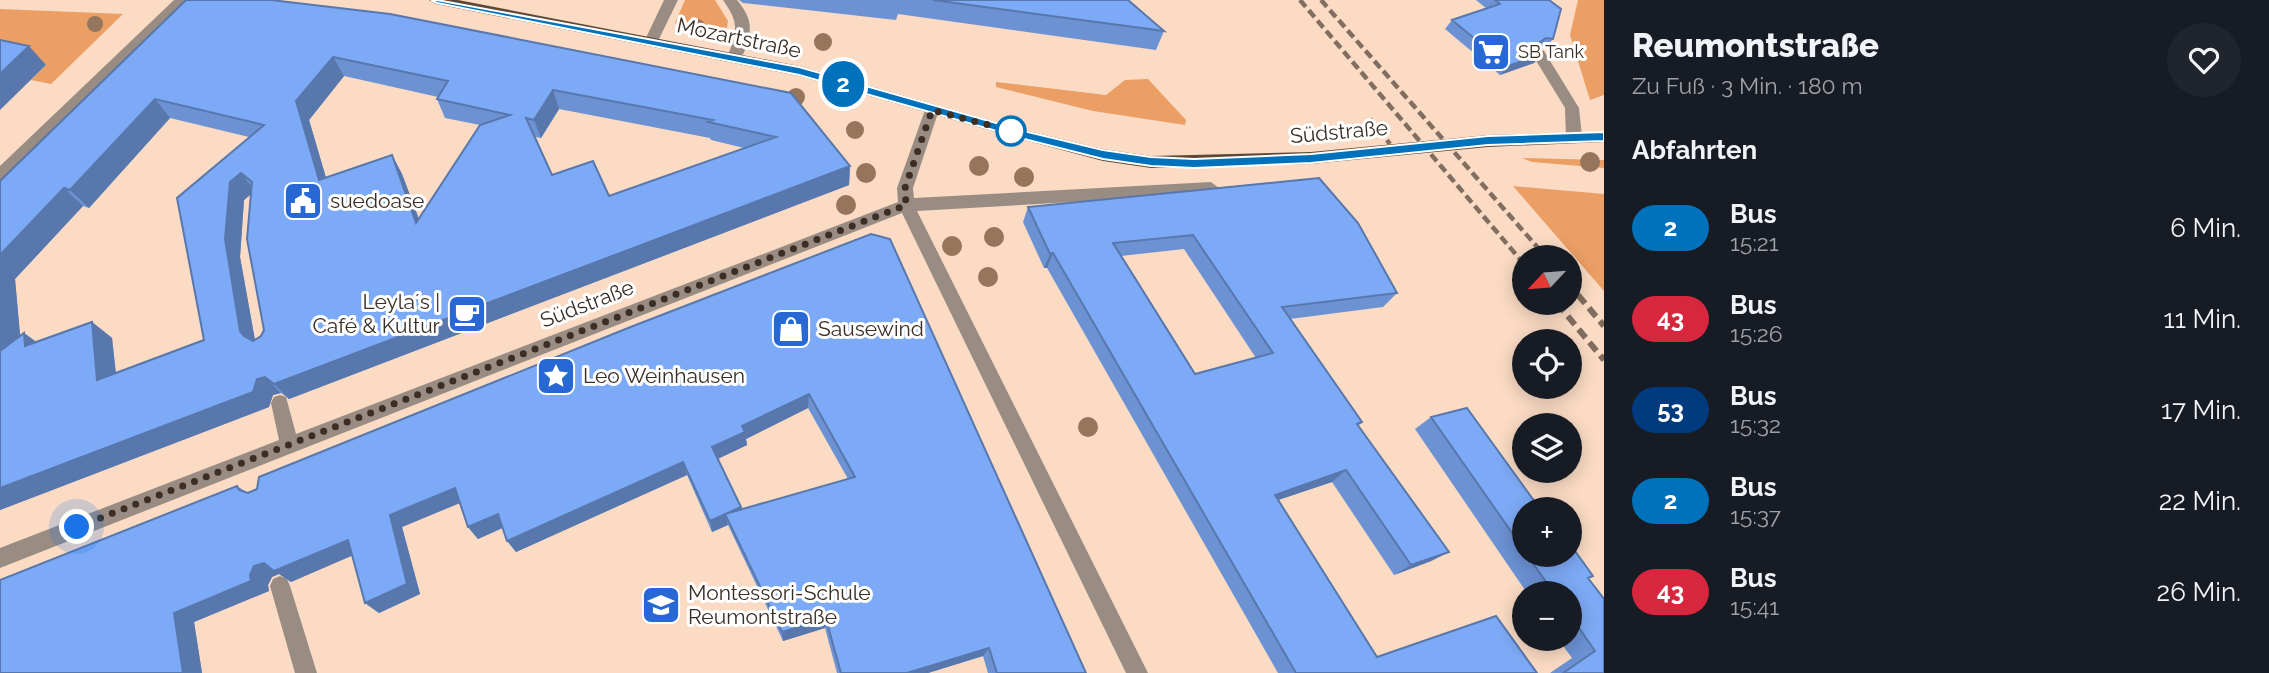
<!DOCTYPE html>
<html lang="de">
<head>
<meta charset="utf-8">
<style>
  :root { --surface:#171b24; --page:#20242c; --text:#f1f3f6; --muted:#9ea1a6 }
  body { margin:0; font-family:Raleway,sans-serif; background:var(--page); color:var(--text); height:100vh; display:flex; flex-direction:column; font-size:26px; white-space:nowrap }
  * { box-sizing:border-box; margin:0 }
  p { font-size:23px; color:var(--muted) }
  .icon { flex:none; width:38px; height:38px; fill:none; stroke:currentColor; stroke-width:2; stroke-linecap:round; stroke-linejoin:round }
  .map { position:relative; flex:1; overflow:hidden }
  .drawer { display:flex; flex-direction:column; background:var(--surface); width:665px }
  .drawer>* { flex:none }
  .badge { padding:0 14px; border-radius:23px; font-size:24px; line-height:46px }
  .needle { width:46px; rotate:244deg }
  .buttons { position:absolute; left:1512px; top:245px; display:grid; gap:14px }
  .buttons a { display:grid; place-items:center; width:70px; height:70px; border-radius:50%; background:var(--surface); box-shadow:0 4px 18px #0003; font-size:35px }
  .you { position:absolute; width:35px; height:35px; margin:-18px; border:5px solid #fff; border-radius:50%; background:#1a73e8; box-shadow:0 0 0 10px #1a73e833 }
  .map>.badge { position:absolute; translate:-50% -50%; box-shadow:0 0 0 4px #fff }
  h2 { padding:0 28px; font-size:26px; line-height:63px }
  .round { display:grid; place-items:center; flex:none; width:74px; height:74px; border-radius:37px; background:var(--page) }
  .overview { display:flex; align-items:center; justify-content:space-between; height:119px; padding:0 28px }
  h1 { font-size:33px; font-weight:800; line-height:52px }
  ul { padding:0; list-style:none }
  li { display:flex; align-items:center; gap:21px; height:91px; padding:0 28px }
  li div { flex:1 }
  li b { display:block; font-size:26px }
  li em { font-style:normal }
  li .badge { min-width:77px; font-weight:700; text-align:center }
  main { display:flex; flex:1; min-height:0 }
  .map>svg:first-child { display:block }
  .green { fill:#eb9f65 }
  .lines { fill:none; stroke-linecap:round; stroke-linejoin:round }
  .minor { fill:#998c83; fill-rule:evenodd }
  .major { fill:#5d4737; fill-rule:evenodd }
  .rail-far1 { stroke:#826e60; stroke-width:4.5; stroke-dasharray:9 4.5; stroke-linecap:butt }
  .rail { stroke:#826e60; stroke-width:6; stroke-dasharray:11 6; stroke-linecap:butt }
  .tree { fill:#95765d }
  .wall { fill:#6c92d4; fill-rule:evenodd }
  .shaded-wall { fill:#5877ac }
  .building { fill:#7daaf6; stroke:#5877ac; stroke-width:2; fill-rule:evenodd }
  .line { fill:#0072bc; stroke:#fff; stroke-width:2 }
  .walk { stroke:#3a2e25; stroke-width:7; stroke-dasharray:0 12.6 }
  .stop-dot { fill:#fff; stroke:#0072bc; stroke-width:3.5 }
  .labels { text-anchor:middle; stroke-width:6; stroke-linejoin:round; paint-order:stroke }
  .far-poi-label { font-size:18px; fill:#3a2e25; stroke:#fff; text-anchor:start }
  .street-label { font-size:21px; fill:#3a2e25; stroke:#fff }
  .poi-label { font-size:21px; fill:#3a2e25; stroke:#fff; text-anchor:start }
</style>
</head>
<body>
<main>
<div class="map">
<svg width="1604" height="673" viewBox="0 0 1604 673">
  <rect width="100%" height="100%" fill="#fbdbc4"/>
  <path class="green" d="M685,0H715L728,21L726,33L721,37L683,31L675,23Z
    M1578,0H1604V95L1590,100L1570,35Z
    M0,9L123,14L51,84L31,80L46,65L0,55Z
    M1148,79L1186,120L1185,125L1093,111L996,87V82L1106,95L1125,80Z
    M1522,158L1604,160V168L1532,162Z
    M1513,186L1604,194V291Z"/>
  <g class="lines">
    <path class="minor" d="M174,0H189L5,179L0,181V166Z
      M664,0H678L656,45H646L644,42Z
      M723,0H737C742,6 747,13 749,21C752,33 746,58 734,63L727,58C737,31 740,24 723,0Z
      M1539,49L1544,51L1579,108L1582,137L1579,141L1574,142L1566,137L1565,108L1532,54Z
      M932,105L939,110L913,188L914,198L1211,182L1219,188L1211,194L917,211L1148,673H1126L902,213L0,568V548L279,440L271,403L274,397L280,395L286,397L296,434L898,202L897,188L925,110Z
      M280,576L287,579L290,586L317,673H295L270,586L273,579Z"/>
    <path class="major" d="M429,0H458L799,66L1028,131L1103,149L1151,156L1311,152L1488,135L1604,132V142L1488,147L1311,164L1151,168L1103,161L1028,141L799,76L436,4Z"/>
    <path class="rail-far1" d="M1300,0L1524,264
      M1321,0L1546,257
      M1370,119L1390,144
      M1570,285L1580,297"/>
    <path class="rail" d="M1578,295L1604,326
      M1557,303L1604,360"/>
  </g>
  <g class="tree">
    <circle cx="95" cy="24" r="8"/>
    <circle cx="697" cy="27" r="8"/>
    <circle cx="823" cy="42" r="9"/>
    <circle cx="796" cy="97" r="9"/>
    <circle cx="855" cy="130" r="9"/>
    <circle cx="1590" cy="162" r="10"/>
    <circle cx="979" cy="166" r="10"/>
    <circle cx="866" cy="173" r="10"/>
    <circle cx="1024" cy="177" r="10"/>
    <circle cx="846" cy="205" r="10"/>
    <circle cx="994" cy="237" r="10"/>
    <circle cx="952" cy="246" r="10"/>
    <circle cx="988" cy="277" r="10"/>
    <circle cx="1088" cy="427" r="10"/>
  </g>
  <path class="wall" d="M186,0L791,93L850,166L849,185L289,399L281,393L273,395L269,407L0,510V181ZM344,76L438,97L437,99L445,118L480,125L419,219L402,174L392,155L326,178L309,120ZM559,109L710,138L711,140L744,148L609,196L552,175L535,137L541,138ZM170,118L249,137L204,340L116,373L112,338L92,322L36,342L24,333L20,336L15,279L83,206L89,208ZM250,195L264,330L261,336L255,340L240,257L244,200Z
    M739,0H1128L1164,31L1156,50L898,14L896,20L743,3Z
    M1476,0H1549L1553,39L1545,49L1539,47L1534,63L1500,75L1445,29L1452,20L1487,9Z
    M1319,178L1397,293L1383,307L1290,319L1362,422L1358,426L1449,552L1431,561L1394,575L1332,482L1278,500L1377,657L1537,673H1278L1047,268H1044L1023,222L1028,207ZM1184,249L1256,358L1195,374L1121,256Z
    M871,234L1086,673H988L983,656L928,673H837L825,628L783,641L728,525L712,532L687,475L516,552L503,528L478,539L468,527L459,503L402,527L420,594L379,613L365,603L352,555L291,582L279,574L272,577L268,585L269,591L194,622L202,673H0L237,486L248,493ZM808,408L848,479L741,509L718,459L747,445L746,439Z
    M1431,417L1524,509V555H1570L1588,578L1604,673H1550L1572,658L1558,639H1570V593H1527L1415,429Z"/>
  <path class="shaded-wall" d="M29,46L46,65L0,110V74Z
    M1543,54L1534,63L1500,75L1508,66Z
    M333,57L344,76L309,120L332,198L319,180L296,101Z
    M553,90L559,109L541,138L534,120Z
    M155,99L170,118L89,208L70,190Z
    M392,155L402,174L427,241L416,223Z
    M850,166L849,185L289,399L274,384Z
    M241,173L255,191L244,200L240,257L256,346L244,336L240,331L225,239L230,182Z
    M64,188L83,206L15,279L23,367L0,352V255Z
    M1053,253L1047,268H1044L1050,254Z
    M92,322L112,338L118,395L97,380Z
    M24,333L46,349L25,346Z
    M265,377L281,393L273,395L269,407L0,510V488L257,379Z
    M809,394L808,408L746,439L747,445L715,460L712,447L742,426Z
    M683,462L687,475L516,552L507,541Z
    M1346,470L1332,482L1263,505L1275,495Z
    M455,488L465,501L402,527L420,594L379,613L365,603L390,515Z
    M741,507L743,519L725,514L728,525L712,532L710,521Z
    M498,514L508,525L478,539L468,527Z
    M348,540L363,551L291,582L279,574L272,577L268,585L269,591L194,622L202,673H183L174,613L250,575L254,566Z
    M1449,552L1431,561L1394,575L1411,565Z
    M826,619L825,628L783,641L782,632Z
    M989,648L983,656L928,673H907Z"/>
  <path class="building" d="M186,0H271L390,14L791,93L850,166L274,384L265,377L257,379L253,392L0,488V351L24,333L25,346L92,322L97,380L204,340L177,198L264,125L155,99L70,190L64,188L0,255V181ZM333,57L448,81L437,99L510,115L480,125L416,223L392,155L319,180L296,101ZM553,90L713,120L708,122L776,137L609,196L593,161L552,175L526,118L534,120ZM241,173L252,182L247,239L264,330L261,336L253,341L244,336L240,331L225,239L230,182Z
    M933,0H1128L1164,31Z
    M1495,0H1549L1561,9L1553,39L1546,38L1537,44L1543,54L1508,66L1452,20L1500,4Z
    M0,40L29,46L0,74Z
    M1319,178L1358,223L1397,293L1282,307L1362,422L1357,424L1449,552L1411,565L1346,470L1275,495L1377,657L1496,616L1537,673H1296L1053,253L1050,254L1028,207ZM1193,235L1273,353L1195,374L1113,243Z
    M871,234L890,239L1086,673H997L989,648L907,673H841L826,619L782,632L725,514L855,477L809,394L742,426L745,432L712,447L741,507L710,521L683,462L507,541L498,514L468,527L455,488L390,515L407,584L365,603L348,540L274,571L264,563L254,566L250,575L251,581L174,613L183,673H0V580L237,486L239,490L248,493L257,489L259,477L628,328Z
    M1467,408L1540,509H1524V550L1431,417Z
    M1570,544L1593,576L1588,578L1604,599V673H1563L1595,651L1570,615V593H1554L1527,555H1570Z"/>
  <path class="line" d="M431,0H437L799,67L1028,132L1103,150L1151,157L1194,159L1311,154L1488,136L1604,132V141L1488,145L1311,163L1194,168L1151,166L1103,159L1028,140L799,75L437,3Z"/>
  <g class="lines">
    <path class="walk" d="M77,527L906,205L905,188L932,110L1011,131"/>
  </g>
  <defs>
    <g id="supermarket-square" transform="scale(2.0125)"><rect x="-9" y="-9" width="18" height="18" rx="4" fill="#2768d4" stroke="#fff"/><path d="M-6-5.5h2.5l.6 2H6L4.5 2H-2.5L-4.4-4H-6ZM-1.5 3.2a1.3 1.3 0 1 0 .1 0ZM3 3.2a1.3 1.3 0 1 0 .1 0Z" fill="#fff"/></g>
    <g id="civic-square" transform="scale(2.0125)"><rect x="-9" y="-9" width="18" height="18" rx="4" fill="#2768d4" stroke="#fff"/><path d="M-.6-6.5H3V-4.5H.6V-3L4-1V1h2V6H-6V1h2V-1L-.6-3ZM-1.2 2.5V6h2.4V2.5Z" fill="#fff"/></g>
    <g id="cafe-square" transform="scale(2.0125)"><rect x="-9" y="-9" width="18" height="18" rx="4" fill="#2768d4" stroke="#fff"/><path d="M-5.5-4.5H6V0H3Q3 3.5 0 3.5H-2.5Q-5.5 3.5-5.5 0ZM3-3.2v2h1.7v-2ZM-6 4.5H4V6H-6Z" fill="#fff"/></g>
    <g id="shop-square" transform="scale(2.0125)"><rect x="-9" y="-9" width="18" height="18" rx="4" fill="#2768d4" stroke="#fff"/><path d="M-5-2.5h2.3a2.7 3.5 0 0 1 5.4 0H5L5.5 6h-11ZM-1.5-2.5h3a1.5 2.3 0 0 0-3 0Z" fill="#fff"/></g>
    <g id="sight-square" transform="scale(2.0125)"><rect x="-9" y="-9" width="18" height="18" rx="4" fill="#2768d4" stroke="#fff"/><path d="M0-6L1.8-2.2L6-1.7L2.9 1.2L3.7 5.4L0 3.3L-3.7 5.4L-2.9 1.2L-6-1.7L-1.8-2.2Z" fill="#fff"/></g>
    <g id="school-square" transform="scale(2.0125)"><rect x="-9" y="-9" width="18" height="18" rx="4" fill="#2768d4" stroke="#fff"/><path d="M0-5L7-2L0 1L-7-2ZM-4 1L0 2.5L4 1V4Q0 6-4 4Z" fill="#fff"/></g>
  </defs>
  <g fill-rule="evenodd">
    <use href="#supermarket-square" x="1491" y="52"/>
    <use href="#civic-square" x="303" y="201"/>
    <use href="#cafe-square" x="467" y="314"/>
    <use href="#shop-square" x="791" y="329"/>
    <use href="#sight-square" x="556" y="376"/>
    <use href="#school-square" x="661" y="605"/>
  </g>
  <circle class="stop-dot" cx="1011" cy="131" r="14"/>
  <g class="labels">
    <g class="far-poi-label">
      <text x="1518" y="58">SB Tank</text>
    </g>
    <g class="street-label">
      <text transform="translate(739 38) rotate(12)" y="7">Mozartstraße</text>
      <text transform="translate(1339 132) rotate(-5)" y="7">Südstraße</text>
      <text transform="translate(587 304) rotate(-21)" y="7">Südstraße</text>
    </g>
    <g class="poi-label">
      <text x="330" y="208">suedoase</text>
      <text x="440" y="309" text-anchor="end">Leyla´s |<tspan x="440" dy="24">Café &amp; Kultur</tspan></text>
      <text x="818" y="336">Sausewind</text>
      <text x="583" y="383">Leo Weinhausen</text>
      <text x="688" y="600">Montessori-Schule<tspan x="688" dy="24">Reumontstraße</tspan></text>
    </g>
  </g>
</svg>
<div class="buttons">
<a><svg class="needle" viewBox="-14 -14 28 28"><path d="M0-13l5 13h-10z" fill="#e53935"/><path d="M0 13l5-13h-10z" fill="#9ea1a6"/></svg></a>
<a><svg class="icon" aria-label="locate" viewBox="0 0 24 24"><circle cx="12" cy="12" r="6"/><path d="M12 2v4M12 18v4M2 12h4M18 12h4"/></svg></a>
<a><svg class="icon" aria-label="layers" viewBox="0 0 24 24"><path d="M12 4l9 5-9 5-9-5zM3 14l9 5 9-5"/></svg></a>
<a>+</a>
<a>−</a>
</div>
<div class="you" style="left:77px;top:527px"></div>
<b class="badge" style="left:843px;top:84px;background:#0072bc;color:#fff">2</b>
</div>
<section class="drawer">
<div class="overview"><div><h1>Reumontstraße</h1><p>Zu Fuß · 3 Min. · 180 m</p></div><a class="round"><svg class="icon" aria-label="heart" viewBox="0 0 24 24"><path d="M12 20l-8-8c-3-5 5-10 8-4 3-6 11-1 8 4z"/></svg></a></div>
<h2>Abfahrten</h2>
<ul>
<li><span class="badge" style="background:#0072bc;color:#fff">2</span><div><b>Bus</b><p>15:21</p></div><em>6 Min.</em></li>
<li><span class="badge" style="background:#d7263d;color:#fff">43</span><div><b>Bus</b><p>15:26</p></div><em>11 Min.</em></li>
<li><span class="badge" style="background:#003b80;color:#fff">53</span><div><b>Bus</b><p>15:32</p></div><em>17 Min.</em></li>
<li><span class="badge" style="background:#0072bc;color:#fff">2</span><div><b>Bus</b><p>15:37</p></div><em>22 Min.</em></li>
<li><span class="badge" style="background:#d7263d;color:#fff">43</span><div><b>Bus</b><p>15:41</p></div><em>26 Min.</em></li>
</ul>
</section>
</main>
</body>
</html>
